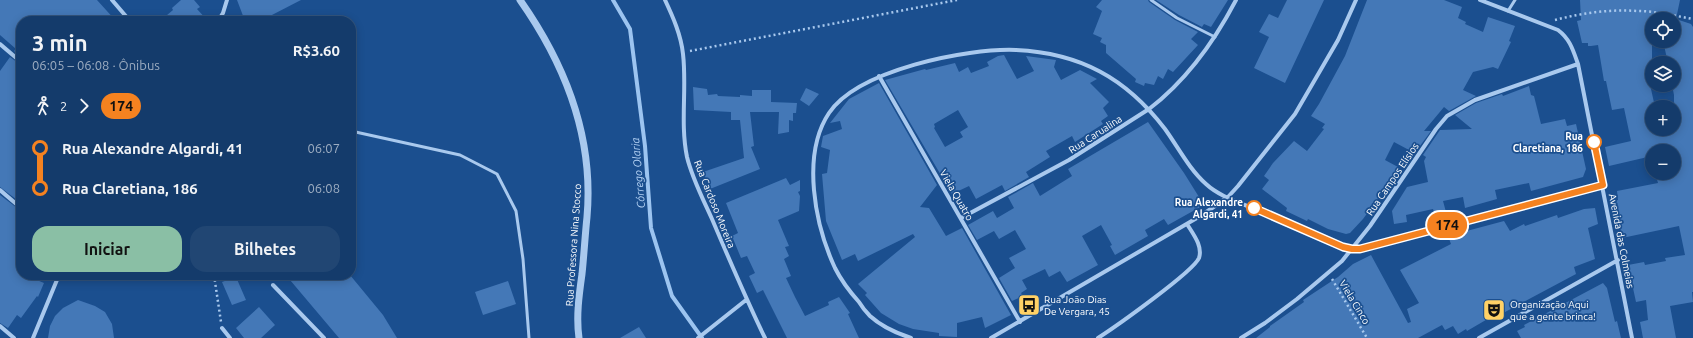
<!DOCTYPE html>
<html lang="pt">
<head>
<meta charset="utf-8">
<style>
  :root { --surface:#143b6b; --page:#214673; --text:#f1f3f6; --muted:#9dadc1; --line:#33557e; --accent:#8abfa5 }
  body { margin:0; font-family:Ubuntu,sans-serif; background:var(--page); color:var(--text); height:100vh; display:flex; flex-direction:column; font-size:15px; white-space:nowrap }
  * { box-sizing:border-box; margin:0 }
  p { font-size:13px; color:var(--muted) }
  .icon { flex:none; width:22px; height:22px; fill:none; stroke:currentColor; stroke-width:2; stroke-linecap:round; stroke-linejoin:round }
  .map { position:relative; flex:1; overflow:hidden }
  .details { position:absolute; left:16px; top:16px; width:340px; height:264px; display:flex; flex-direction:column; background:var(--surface); border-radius:16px; box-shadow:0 2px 10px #0003,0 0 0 1px var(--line) }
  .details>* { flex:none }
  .badge { padding:0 8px; border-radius:13px; font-size:14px; line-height:26px }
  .buttons { position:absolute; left:1645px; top:12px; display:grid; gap:8px }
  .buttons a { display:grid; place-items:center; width:36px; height:36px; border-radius:50%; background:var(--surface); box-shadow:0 2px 10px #0003,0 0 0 1px var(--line); font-size:20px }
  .map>.badge { position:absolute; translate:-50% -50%; box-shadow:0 0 0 2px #fff }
  .legs { display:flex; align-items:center; gap:6px; height:44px; padding:0 16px; font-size:13px }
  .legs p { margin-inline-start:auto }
  .overview { display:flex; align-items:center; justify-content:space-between; height:68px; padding:0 16px }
  h1 { font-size:22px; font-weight:700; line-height:30px }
  .action { display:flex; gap:8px; margin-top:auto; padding:8px 16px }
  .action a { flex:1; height:46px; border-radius:16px; background:var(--accent); color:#111; font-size:16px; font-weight:700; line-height:46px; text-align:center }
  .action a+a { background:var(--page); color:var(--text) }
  ul { padding:0 16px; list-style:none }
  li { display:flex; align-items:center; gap:14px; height:40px; font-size:15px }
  li i { display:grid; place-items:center; width:6px; height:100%; margin:0 5px; background:currentColor }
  li i::after { content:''; width:10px; height:10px; margin:-5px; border:3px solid; border-radius:50%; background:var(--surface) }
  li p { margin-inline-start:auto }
  li:first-child i { background:linear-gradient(#0000 50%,currentColor 0) }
  li:last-child i { background:linear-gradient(currentColor 50%,#0000 0) }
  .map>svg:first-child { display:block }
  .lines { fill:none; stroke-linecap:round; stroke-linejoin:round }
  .stream { stroke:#9cc4f0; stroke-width:4 }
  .building { fill:#4478b7; fill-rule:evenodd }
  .path { stroke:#a9c9ee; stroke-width:2.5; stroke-dasharray:2 3; stroke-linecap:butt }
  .service { stroke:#a9c9ee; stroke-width:3 }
  .minor { stroke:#a9c9ee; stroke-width:4 }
  .tertiary { stroke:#a9c9ee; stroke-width:7 }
  .line-1-casing { stroke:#fff; stroke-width:9 }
  .line-1 { stroke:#f58220; stroke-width:6 }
  .stop-1-dot { fill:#fff; stroke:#f58220; stroke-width:2 }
  .labels { text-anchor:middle; stroke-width:3.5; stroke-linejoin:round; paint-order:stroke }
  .street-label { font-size:10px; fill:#fff; stroke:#1b4f8f }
  .stop-label { font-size:10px; font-weight:bold; fill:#fff; stroke:#1b4f8f; text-anchor:end }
  .poi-label { font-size:10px; fill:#fff; stroke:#1b4f8f; text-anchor:start }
  .water-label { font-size:11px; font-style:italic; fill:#b5d3f5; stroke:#1b4f8f }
</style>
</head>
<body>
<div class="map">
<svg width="1693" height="338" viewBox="0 0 1693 338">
  <rect width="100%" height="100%" fill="#1b4f8f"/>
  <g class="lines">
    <path class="stream" d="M613,0L630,29L645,146L651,228L672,296L702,338"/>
  </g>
  <path class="building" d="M0,0H97L116,21H21V57L14,51L16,49L0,35Z
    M181,0H194L200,7L197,9L208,21H160L173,10L172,8Z
    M237,0H301L270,16L274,21H245Z
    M1102,0H1148L1149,2L1175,20L1198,32L1191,39L1198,45L1173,72L1168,69L1163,79L1158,76L1154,85L1145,83L1144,86L1135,82L1136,79L1106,53V45L1100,42L1102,38L1093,34L1102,11L1096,7Z
    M1156,0H1228L1211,27L1204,24L1202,27L1179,15Z
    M1287,0H1324L1285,83L1254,68L1269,37L1259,32L1269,14L1278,18Z
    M1367,0H1444L1462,7L1458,18L1466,22L1465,24L1483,32L1488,17L1515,26L1509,41L1511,42L1498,69L1493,67L1473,72L1463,90L1476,96L1449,111L1444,107L1424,131H1431L1417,150H1416L1411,157L1409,150L1394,142L1385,160L1398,167V171L1363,219L1350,233L1346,234L1328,229L1308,219L1307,221L1286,211L1287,208L1262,189L1269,180L1264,176L1273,163L1294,141L1307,151L1324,129L1322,128L1325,124L1311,116L1319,104L1345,56Z
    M1580,0H1680L1676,19H1659L1658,14L1652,15V80H1649L1655,107H1652V129H1674V95L1672,85H1674V63H1668L1663,41H1674L1676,19L1691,24L1693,27V292H1692L1693,302L1670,306L1676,338H1643L1640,322L1648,320L1646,300L1636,302L1628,265L1644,262L1645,265L1666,261L1665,258L1685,255L1679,226L1622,238L1615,201L1618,200L1617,191L1658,183L1656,176L1665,174V173H1674V151H1652V156L1609,166L1605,147L1631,141L1624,108L1612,110L1606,81H1604L1598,45L1591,46H1588V43H1582L1577,21L1581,20Z
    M1004,55L1017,79L1034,71L1026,56L1056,60L1054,67L1061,80L1080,70L1097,79L1090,83L1109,102L1103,108L1108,116L1101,121L1103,124L1075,142L1072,136L1046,151L1050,157L1026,172L1029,177L1005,191L1002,185L976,199L969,186L952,194L885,80L925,69L926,70L955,63L959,72L968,67L971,73L989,66L987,62L998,56ZM958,110L968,127L960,132L963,137L945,147L934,128L935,127L934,124Z
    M10,57L21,65V203L0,187V71Z
    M879,83L937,185L920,207L929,208L946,236L962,228L1011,315L985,328L982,317L957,323V337L939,336V333L913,329L899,324L881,313L865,295L867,293L858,284L915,237L913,234L858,261L855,254L842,260L826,221L822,174L827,173L830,150L821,147L823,136L842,129L840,121L830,123L849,99Z
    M1529,86L1531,95L1534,96L1541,124L1565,119L1567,126L1576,124L1586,169L1583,177L1531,191L1529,183L1495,190L1497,199L1465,208L1463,197L1443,201L1446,212L1435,215L1433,209L1406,215L1407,222L1394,224L1392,211L1407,187L1428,182L1424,161L1426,157L1423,155L1440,130L1472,129L1455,115L1476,103L1502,94L1503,96Z
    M693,87L707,89L708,95L717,94L718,96L740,97V95L752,96V90H771V102L797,103L796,113H793V121L789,120V132L778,134L779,112H750L754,146L751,147L760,169L710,189L703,172L744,158L740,120H731V112L694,110Z
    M806,88L819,94L809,106L800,100Z
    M1148,122L1184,173L1199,197L1202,206L1168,225L1164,219L1145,230L1148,236L1115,255L1110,246L1112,245L1101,225L1082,236L1098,265L1067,282L1060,271L1049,277L1045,269L1022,280L1027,289L1021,293L1023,296L1012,301L999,278L1015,268L1009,258L1026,249L1015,230L999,239L994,231L977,240L968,225L993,211L997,218L1014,208L1008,197L1033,183L1040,196L1072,176L1068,169Z
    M786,178L790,185L800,180V191L798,192L800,196L799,211L778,220L789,246L785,247L789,256L784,259L791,276L786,278L795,297L805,316L829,305L828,302L839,297L850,313L848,314L859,338H787L763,290L757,293L749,276L755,273L747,256L741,258L734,241L732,236L738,233L726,203Z
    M0,195L21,211V275H25L44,283L38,297L37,296L21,318L17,315L8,328L0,323Z
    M1595,208L1598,224L1588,228L1595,259L1574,267L1576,274L1492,319L1491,317L1467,331L1466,329L1458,334L1453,326L1445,330L1442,325L1418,338H1256L1270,327V326L1304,302L1303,300L1338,277L1353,264L1371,255L1408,323L1411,322L1407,309L1419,303L1400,270L1451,244L1448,236L1504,221L1510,231L1524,224L1525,226L1557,215L1558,218L1584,209Z
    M296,275H350L383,315L397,338H339L290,280Z
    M236,277L246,300L232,305L222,282Z
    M508,281L516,304L483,315L475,292Z
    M1603,283L1607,288L1615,322L1617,321L1621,338H1521L1517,331L1525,327L1524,325Z
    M78,300L95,306L105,312L112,324L114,338H48L50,326L55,316L63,308Z
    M259,307L275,325L261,338H244L236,328Z
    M639,327L646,338H620Z"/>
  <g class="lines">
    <path class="path" d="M1555,20C1582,13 1610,9 1638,11C1656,11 1675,16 1693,19
      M690,51L957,0
      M214,275L221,322
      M263,275L268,280
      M1332,279L1367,338"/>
    <path class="service" d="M1151,0L1177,18L1215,37
      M1508,11L1515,0
      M351,131L460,155L497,174L516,211L523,259L529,338"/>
    <path class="minor" d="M112,0L130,21
      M665,0C673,17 681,35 683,54C687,88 680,123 687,157C692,178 703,199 712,219C729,259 746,299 765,338
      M1480,0L1558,30C1570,39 1573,50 1578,64L1632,338
      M218,21L223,13L227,0
      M0,44L21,62
      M879,76L1020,322
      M0,190L21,208
      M961,218L1069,160L1149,109C1187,80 1214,42 1236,0
      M273,285L324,338
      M0,326L14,338
      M222,328L230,338
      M33,338L59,275
      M698,338L746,300
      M911,338C896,333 882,327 870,316C866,312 862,307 859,302C850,292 841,280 835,268C815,225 801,155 829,113C858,70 966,48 1016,50C1080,53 1126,78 1165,129C1178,147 1189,169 1206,184C1221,198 1245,204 1263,213C1286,223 1308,233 1331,242C1338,245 1345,248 1353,249C1366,250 1381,243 1393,239L1603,185
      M991,338L1202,215L1228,197L1238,186L1295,114L1338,40L1356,0
      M1098,338C1115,327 1193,272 1199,258C1203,246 1193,234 1187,224
      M1241,338L1265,323L1297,299L1342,261L1370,226L1436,129L1447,116L1475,100L1578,64
      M1479,338L1618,260"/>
    <path class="tertiary" d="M520,0C565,64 594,138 587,217C585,236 584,255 582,274C579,295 576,317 579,338"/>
  </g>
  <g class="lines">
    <g class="line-1-casing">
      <path id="line-1" d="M1254,208L1343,247L1352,249H1360L1603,185L1594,142"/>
    </g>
    <use href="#line-1" class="line-1"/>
  </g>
  <defs>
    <g id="bus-square" transform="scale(1.15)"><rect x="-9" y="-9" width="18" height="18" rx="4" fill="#ffd166" stroke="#1b4f8f"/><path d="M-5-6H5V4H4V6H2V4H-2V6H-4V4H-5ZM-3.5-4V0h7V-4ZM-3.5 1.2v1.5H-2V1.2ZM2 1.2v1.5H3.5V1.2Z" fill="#111"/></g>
    <g id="theatre-square" transform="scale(1.15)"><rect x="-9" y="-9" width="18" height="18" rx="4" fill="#ffd166" stroke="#1b4f8f"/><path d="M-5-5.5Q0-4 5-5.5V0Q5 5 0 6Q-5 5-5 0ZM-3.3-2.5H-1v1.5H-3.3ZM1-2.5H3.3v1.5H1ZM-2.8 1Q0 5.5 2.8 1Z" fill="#111"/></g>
  </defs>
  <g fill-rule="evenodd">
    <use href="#bus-square" x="1029" y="305"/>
    <use href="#theatre-square" x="1494" y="310"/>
  </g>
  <g class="stop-1-dot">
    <circle cx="1594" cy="142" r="7"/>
    <circle cx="1254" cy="208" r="7"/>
  </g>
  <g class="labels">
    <g class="street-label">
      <text transform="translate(1095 134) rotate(-33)" y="4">Rua Carualina</text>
      <text transform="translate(1392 179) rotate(-56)" y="4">Rua Campos Elísios</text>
      <text transform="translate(957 195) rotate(60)" y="4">Viela Quatro</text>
      <text transform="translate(715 204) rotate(68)" y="4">Rua Cardoso Moreira</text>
      <text transform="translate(1622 241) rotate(79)" y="4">Avenida das Colmeias</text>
      <text transform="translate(573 245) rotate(-86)" y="4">Rua Professora Nina Stocco</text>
      <text transform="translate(1355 302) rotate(59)" y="4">Viela Cinco</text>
    </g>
    <g class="stop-label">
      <text x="1583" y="140">Rua<tspan x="1583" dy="12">Claretiana, 186</tspan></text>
      <text x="1243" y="206">Rua Alexandre<tspan x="1243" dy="12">Algardi, 41</tspan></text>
    </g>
    <g class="poi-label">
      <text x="1044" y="303">Rua João Dias<tspan x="1044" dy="12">De Vergara, 45</tspan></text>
      <text x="1510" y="308">Organização Aqui<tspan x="1510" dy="12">que a gente brinca!</tspan></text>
    </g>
    <g class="water-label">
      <text transform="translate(638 173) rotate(-95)" y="4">Córrego Olaria</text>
    </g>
  </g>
</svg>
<div class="buttons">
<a><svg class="icon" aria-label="locate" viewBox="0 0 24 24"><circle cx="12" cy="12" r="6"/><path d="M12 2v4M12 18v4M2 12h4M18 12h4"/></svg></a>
<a><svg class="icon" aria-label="layers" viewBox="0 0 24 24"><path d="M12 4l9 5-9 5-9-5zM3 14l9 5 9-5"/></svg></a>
<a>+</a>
<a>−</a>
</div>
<b class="badge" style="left:1447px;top:225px;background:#f58220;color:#111">174</b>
<section class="details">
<div class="overview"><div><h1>3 min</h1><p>06:05 – 06:08 · Ônibus</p></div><b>R$3.60</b></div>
<div class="legs"><svg class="icon" aria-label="walk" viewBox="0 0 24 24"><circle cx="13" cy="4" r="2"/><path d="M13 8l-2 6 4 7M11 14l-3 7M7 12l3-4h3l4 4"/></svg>2<svg class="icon" aria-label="forward" viewBox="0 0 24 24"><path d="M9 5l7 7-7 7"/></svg><b class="badge" style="background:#f58220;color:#111">174</b></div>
<ul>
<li><i style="color:#f58220"></i><b>Rua Alexandre Algardi, 41</b><p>06:07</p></li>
<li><i style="color:#f58220"></i><b>Rua Claretiana, 186</b><p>06:08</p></li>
</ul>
<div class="action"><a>Iniciar</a><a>Bilhetes</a></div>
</section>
</div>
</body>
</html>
